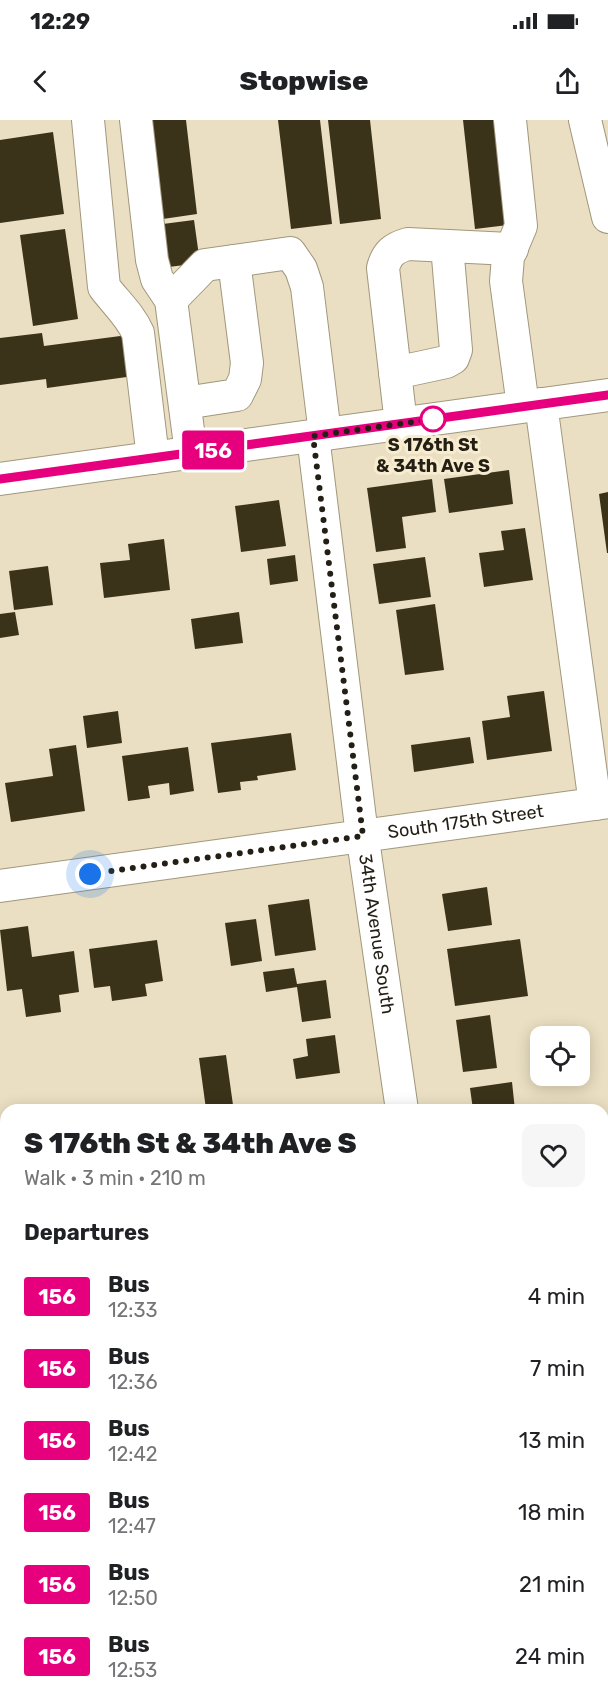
<!DOCTYPE html>
<html lang="en">
<head>
<meta charset="utf-8">
<style>
  :root { --surface:#fff; --page:#f6f6f6; --text:#202124; --muted:#757577 }
  body { margin:0; font-family:Rubik,sans-serif; background:var(--page); color:var(--text); height:100vh; display:flex; flex-direction:column; font-size:22px; white-space:nowrap }
  * { box-sizing:border-box; margin:0 }
  p { font-size:20px; color:var(--muted) }
  .icon { flex:none; width:33px; height:33px; fill:none; stroke:currentColor; stroke-width:2; stroke-linecap:round; stroke-linejoin:round }
  .map { position:relative; flex:1; overflow:hidden }
  .panel { position:absolute; left:0px; top:984px; width:609px; height:600px; display:flex; flex-direction:column; background:var(--surface); border-radius:18px 18px 0 0; box-shadow:0 3px 15px #0003 }
  .panel>* { flex:none }
  .badge { padding:0 12px; border-radius:4px; font-size:21px; line-height:39px }
  .controls { position:absolute; left:530px; top:906px; display:grid; gap:12px }
  .controls a { display:grid; place-items:center; width:60px; height:60px; border-radius:12px; background:var(--surface); box-shadow:0 3px 15px #0003; font-size:30px }
  .you { position:absolute; width:30px; height:30px; margin:-15px; border:4px solid #fff; border-radius:50%; background:#1a73e8; box-shadow:0 0 0 9px #1a73e833 }
  .map>.badge { position:absolute; translate:-50% -50%; box-shadow:0 0 0 3px #fff }
  h2 { padding:0 24px; font-size:22px; line-height:54px }
  .round { display:grid; place-items:center; flex:none; width:63px; height:63px; border-radius:12px; background:var(--page) }
  .overview { display:flex; align-items:center; justify-content:space-between; height:102px; padding:0 24px }
  h1 { font-size:28px; font-weight:800; line-height:45px }
  ul { padding:0; list-style:none }
  li { display:flex; align-items:center; gap:18px; height:72px; padding:0 24px }
  li div { flex:1 }
  li b { display:block; font-size:22px }
  li em { font-style:normal }
  li .badge { min-width:66px; font-weight:700; text-align:center }
  .status { display:flex; justify-content:space-between; align-items:center; height:42px; padding:0 30px; background:var(--surface); direction:ltr }
  .status svg { height:16px; fill:currentColor }
  header { display:flex; justify-content:space-between; align-items:center; height:78px; padding:0 24px; background:var(--surface); font-size:27px; font-weight:800 }
  .map>svg:first-child { display:block }
  .building { fill:#3b321a }
  .lines { fill:none; stroke-linecap:round; stroke-linejoin:round }
  .minor-casing { stroke:#a1977c; stroke-width:34 }
  .minor { stroke:#fff; stroke-width:32 }
  .line-casing { stroke:#fff; stroke-width:14 }
  .line { stroke:#e6007e; stroke-width:9 }
  .walk { stroke:#241f15; stroke-width:6; stroke-dasharray:0 10.8 }
  .stop-dot { fill:#fff; stroke:#e6007e; stroke-width:3 }
  .labels { text-anchor:middle; stroke-width:6; stroke-linejoin:round; paint-order:stroke }
  .stop-label { font-size:18px; font-weight:bold; fill:#241f15; stroke:#f7eccf }
  .street-label { font-size:18px; fill:#241f15; stroke:#f7eccf }
</style>
</head>
<body>
<div class="status"><b>12:29</b><svg viewBox="0 0 49 12"><path d="M0 12V9h3v3zM5 12V6h3v6zM10 12V3h3v9zM15 12V0h3v12zM26 1h20v11H26zM47 4h2v5h-2z"/></svg></div>
<header><svg class="icon" aria-label="back" viewBox="0 0 24 24"><path d="M15 5l-7 7 7 7"/></svg>Stopwise<svg class="icon" aria-label="share" viewBox="0 0 24 24"><path d="M12 15V3M7 8l5-5 5 5M5 13v7h14v-7"/></svg></header>
<div class="map">
<svg width="608" height="1584" viewBox="0 0 608 1584">
  <rect width="100%" height="100%" fill="#eadfc2"/>
  <path class="building" d="M144,0H186L197,94L156,100Z
    M278,0H320L332,104L291,109Z
    M328,0H370L381,99L340,104Z
    M463,0H505L517,104L475,109Z
    M53,12L64,94L0,103V20Z
    M194,100L200,143L161,148L155,105Z
    M65,109L78,199L33,206L20,115Z
    M42,213L44,226L128,215L134,256L47,268L46,259L0,265V218Z
    M509,350L513,384L449,393L444,359Z
    M432,359L436,392L402,397L406,428L376,432L367,368Z
    M608,372V433H607L599,374Z
    M279,380L286,426L241,432L235,386Z
    M525,408L533,460L484,467L479,433L504,430L501,411Z
    M164,419L170,470L104,478L100,443L130,440L128,424Z
    M295,435L298,461L270,465L267,439Z
    M425,437L431,477L379,484L373,444Z
    M48,446L53,485L14,490L9,451Z
    M435,484L444,550L405,555L396,490Z
    M15,492L19,515L0,518V494Z
    M239,492L243,523L195,529L191,499Z
    M544,571L552,631L487,640L482,601L510,597L507,576Z
    M118,591L122,623L87,628L83,596Z
    M291,613L296,650L257,656L258,660L240,662L241,670L218,673L211,623Z
    M470,617L474,643L414,652L411,625Z
    M76,625L85,691L11,702L5,663L53,656L49,629Z
    M188,627L194,671L170,675L169,663L148,666L150,678L128,681L122,636Z
    M487,767L492,805L448,811L442,774Z
    M309,779L316,830L275,836L268,785Z
    M256,799L262,841L231,846L225,803Z
    M28,806L32,837L74,831L79,872L59,875L61,892L26,897L22,869L7,871L0,810Z
    M520,819L528,876L455,886L447,829Z
    M157,820L163,861L145,864L147,876L112,881L110,866L94,868L89,829Z
    M294,848L297,864L326,860L331,898L302,902L297,867L266,872L263,852Z
    M490,895L497,948L463,952L456,900Z
    M335,915L340,953L296,959L293,939L308,936L306,919Z
    M226,935L233,985L206,989L199,938Z
    M512,962L515,990H473L470,968Z
    M6,1225V1257H0V1226Z
    M608,1261V1292H603V1262Z
    M6,1358V1401H0V1359Z
    M608,1453V1489L603,1490V1454Z
    M608,1527V1546L603,1547V1528Z
    M120,1578H148V1584H121Z
    M157,1578H189V1584H158Z
    M221,1578H269L270,1583L222,1584Z
    M389,1578H424L425,1584H365V1582Z
    M548,1578H600V1584H548Z"/>
  <g class="lines">
    <g class="minor-casing">
      <g id="minor">
        <path d="M88,0L104,167C116,183 130,195 138,213L153,338"/>
        <path d="M136,0L152,140L157,159L171,180L191,333"/>
        <path d="M510,0L521,106L508,137L506,161L523,286"/>
        <path d="M585,0L608,97"/>
        <path d="M171,180L205,145L290,133L301,149L307,167L325,314"/>
        <path d="M395,253L446,242L453,238L456,230L447,126"/>
        <path d="M185,283L237,275L245,259L247,243L234,141"/>
        <path d="M541,284L595,684"/>
        <path d="M401,304L383,148C387,133 394,128 408,124L512,129"/>
        <path id="s1" d="M313,316L360,699L402,990"/>
        <path d="M0,359L608,275"/>
        <path id="s2" d="M0,766L608,682"/>
        <path d="M603,1411L608,1410"/>
        <path d="M0,1493L6,1492"/>
        <path d="M104,1578L105,1584"/>
        <path d="M484,1578V1584"/>
      </g>
    </g>
    <use href="#minor" class="minor"/>
  </g>
  <g class="lines">
    <g class="line-casing">
      <path id="line" d="M0,359L608,275"/>
    </g>
    <use href="#line" class="line"/>
    <path class="walk" d="M90,754L363,716L313,316L441,298L433,299"/>
  </g>
  <circle class="stop-dot" cx="433" cy="299" r="12"/>
  <g class="labels">
    <g class="stop-label">
      <text x="433" y="331">S 176th St<tspan x="433" dy="21">&amp; 34th Ave S</tspan></text>
    </g>
    <g class="street-label">
      <text dy="6" stroke="none"><textPath href="#s2" startOffset="470">South 175th Street</textPath></text>
      <text dy="6" stroke="none"><textPath href="#s1" startOffset="502">34th Avenue South</textPath></text>
    </g>
  </g>
</svg>
<div class="controls">
<a><svg class="icon" aria-label="locate" viewBox="0 0 24 24"><circle cx="12" cy="12" r="6"/><path d="M12 2v4M12 18v4M2 12h4M18 12h4"/></svg></a>
</div>
<div class="you" style="left:90px;top:754px"></div>
<b class="badge" style="left:213px;top:330px;background:#e6007e;color:#fff">156</b>
<section class="panel">
<div class="overview"><div><h1>S 176th St &amp; 34th Ave S</h1><p>Walk · 3 min · 210 m</p></div><a class="round"><svg class="icon" aria-label="heart" viewBox="0 0 24 24"><path d="M12 20l-8-8c-3-5 5-10 8-4 3-6 11-1 8 4z"/></svg></a></div>
<h2>Departures</h2>
<ul>
<li><span class="badge" style="background:#e6007e;color:#fff">156</span><div><b>Bus</b><p>12:33</p></div><em>4 min</em></li>
<li><span class="badge" style="background:#e6007e;color:#fff">156</span><div><b>Bus</b><p>12:36</p></div><em>7 min</em></li>
<li><span class="badge" style="background:#e6007e;color:#fff">156</span><div><b>Bus</b><p>12:42</p></div><em>13 min</em></li>
<li><span class="badge" style="background:#e6007e;color:#fff">156</span><div><b>Bus</b><p>12:47</p></div><em>18 min</em></li>
<li><span class="badge" style="background:#e6007e;color:#fff">156</span><div><b>Bus</b><p>12:50</p></div><em>21 min</em></li>
<li><span class="badge" style="background:#e6007e;color:#fff">156</span><div><b>Bus</b><p>12:53</p></div><em>24 min</em></li>
</ul>
</section>
</div>
</body>
</html>
